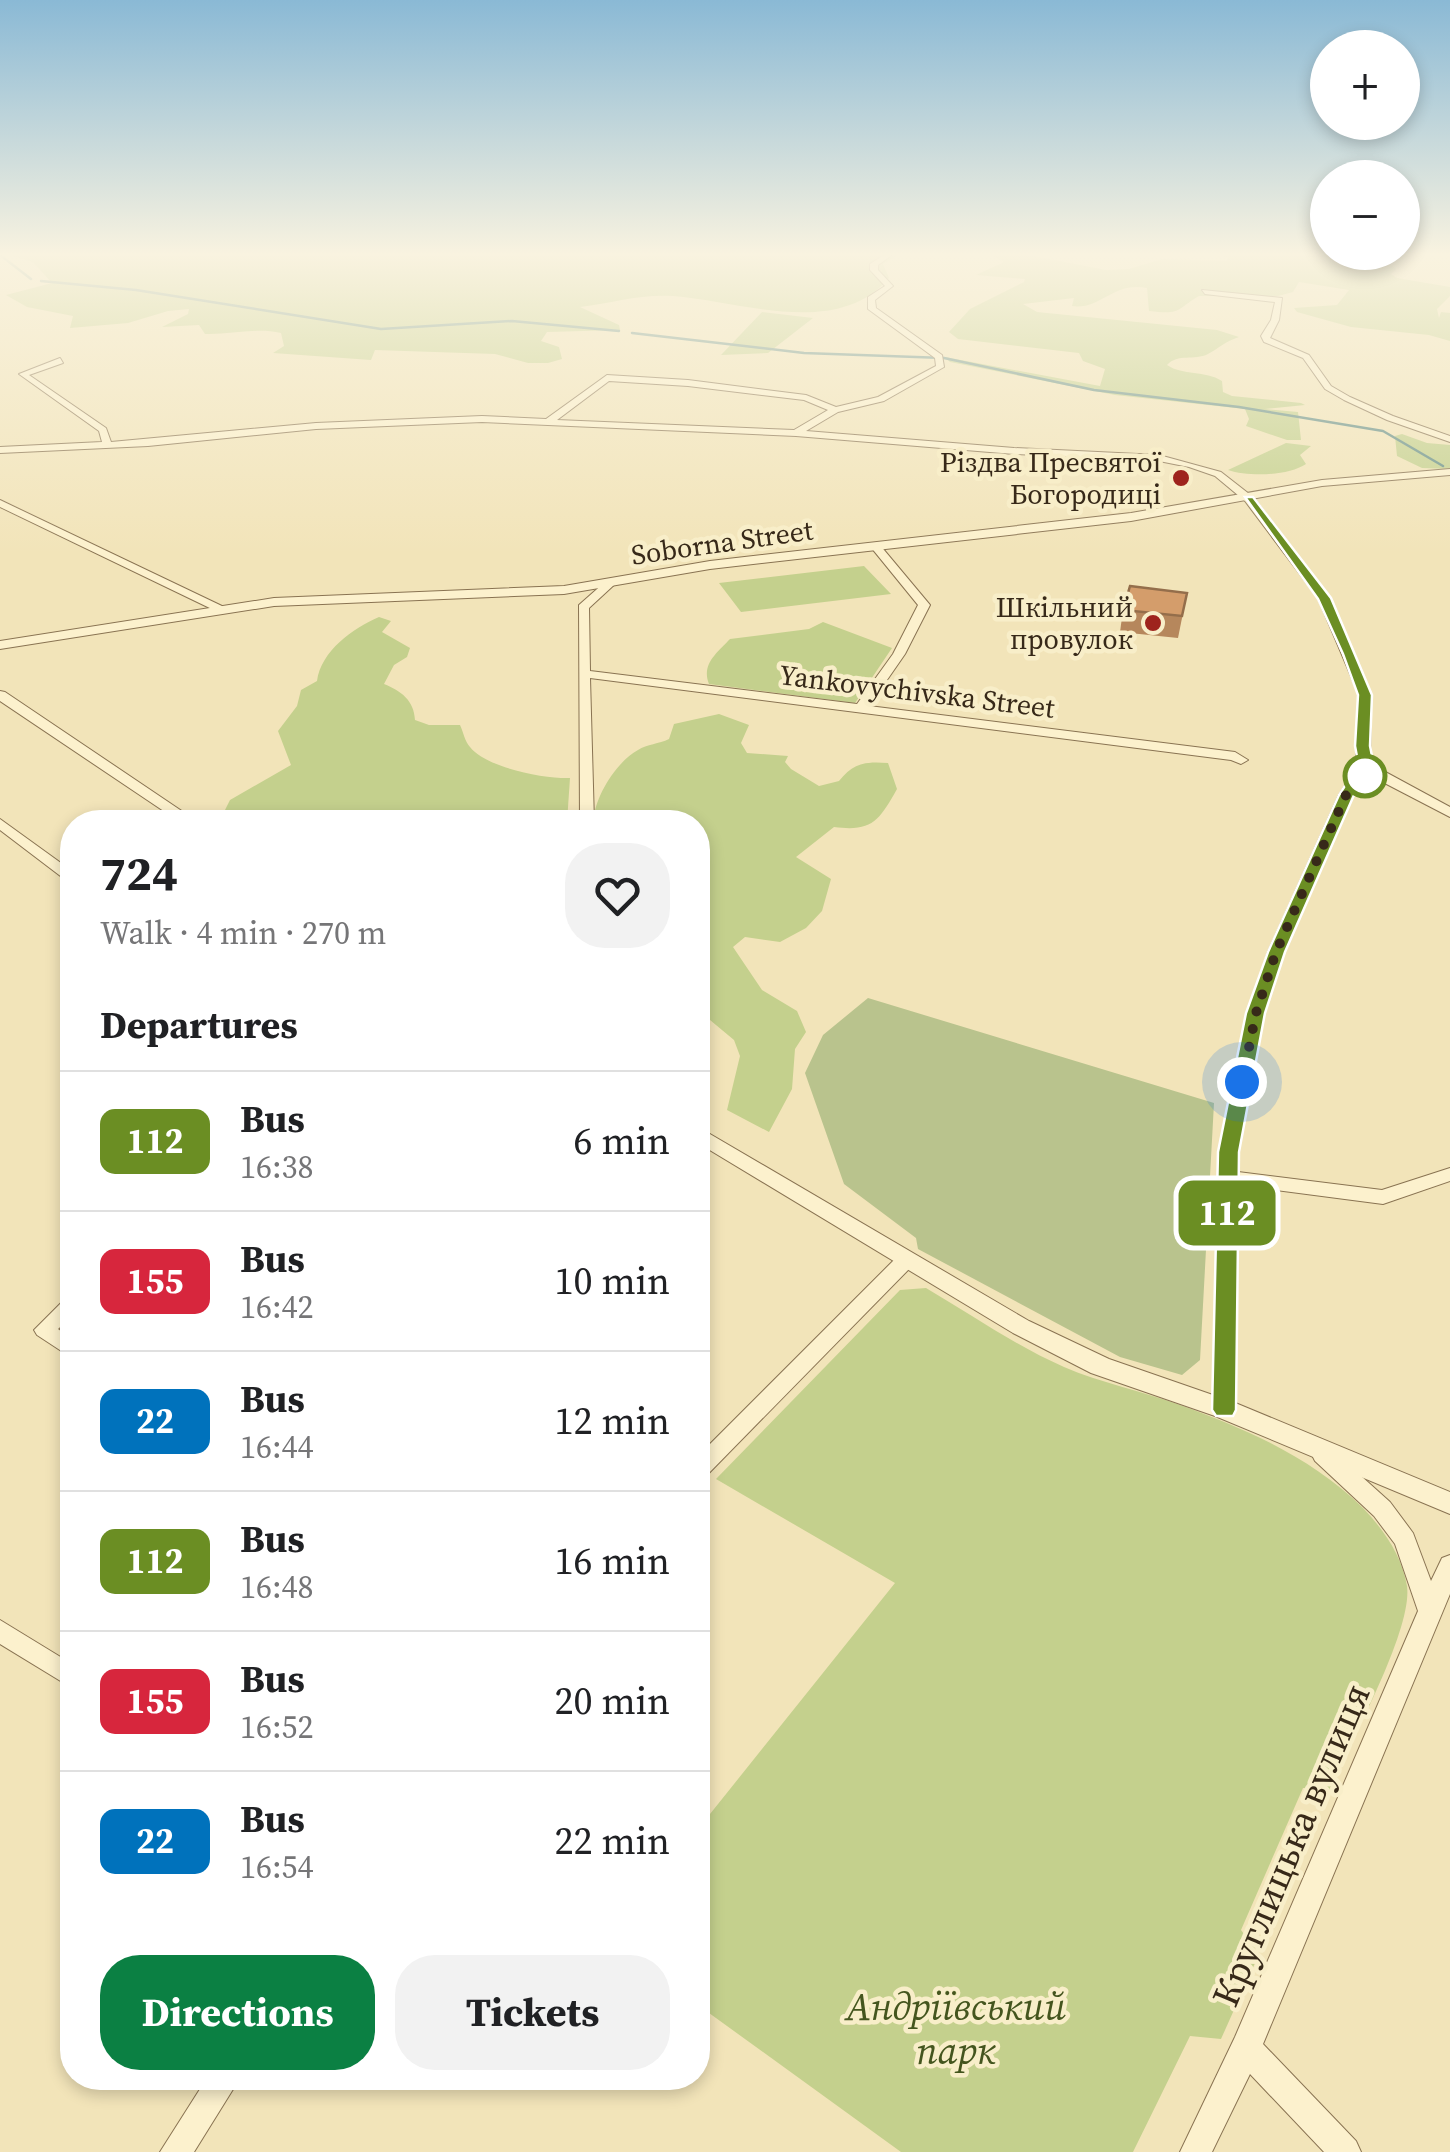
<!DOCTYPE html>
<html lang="en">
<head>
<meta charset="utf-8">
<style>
  :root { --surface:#fff; --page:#f2f2f2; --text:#202124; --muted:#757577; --line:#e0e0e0; --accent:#0b8043 }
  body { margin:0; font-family:"Source Serif 4",serif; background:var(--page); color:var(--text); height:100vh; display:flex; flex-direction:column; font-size:38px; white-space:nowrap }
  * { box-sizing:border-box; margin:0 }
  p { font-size:32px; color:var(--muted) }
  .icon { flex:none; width:55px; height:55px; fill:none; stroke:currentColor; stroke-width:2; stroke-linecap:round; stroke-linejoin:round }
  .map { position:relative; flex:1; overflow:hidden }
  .sheet { position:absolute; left:60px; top:810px; width:650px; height:1280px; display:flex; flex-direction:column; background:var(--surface); border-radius:40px; box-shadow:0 5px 15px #0003 }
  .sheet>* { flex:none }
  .badge { padding:0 20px; border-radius:15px; font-size:35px; line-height:65px }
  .buttons { position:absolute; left:1310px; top:30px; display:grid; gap:20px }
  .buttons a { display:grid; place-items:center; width:110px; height:110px; border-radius:50%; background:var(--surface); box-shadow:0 5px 15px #0003; font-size:50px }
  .you { position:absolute; width:50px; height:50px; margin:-25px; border:8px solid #fff; border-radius:50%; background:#1a73e8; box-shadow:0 0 0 15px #1a73e833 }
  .map>.badge { position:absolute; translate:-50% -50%; box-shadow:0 0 0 5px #fff }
  h2 { padding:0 40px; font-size:38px; line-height:90px }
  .round { display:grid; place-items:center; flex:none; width:105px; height:105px; border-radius:40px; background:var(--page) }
  .summary { display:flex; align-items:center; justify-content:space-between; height:170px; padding:0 40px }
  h1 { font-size:48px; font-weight:700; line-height:75px }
  .button { display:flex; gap:20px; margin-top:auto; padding:20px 40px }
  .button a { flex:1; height:115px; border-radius:40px; background:var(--accent); color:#fff; font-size:40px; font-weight:700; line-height:115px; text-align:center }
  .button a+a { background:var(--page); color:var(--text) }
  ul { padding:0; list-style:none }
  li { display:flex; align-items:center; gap:30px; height:140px; padding:0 40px; border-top:2px solid var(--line) }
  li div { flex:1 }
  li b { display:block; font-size:38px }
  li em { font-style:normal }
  li .badge { min-width:110px; font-weight:700; text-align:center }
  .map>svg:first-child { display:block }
  .green { fill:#c4d08d }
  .cemetery { fill:#b9c38d }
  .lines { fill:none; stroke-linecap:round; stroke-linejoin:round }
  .stream { stroke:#668f88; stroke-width:2.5 }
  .minor-casing { stroke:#897352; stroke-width:2 }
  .tertiary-casing { stroke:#897352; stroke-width:2 }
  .minor { fill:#fcf1cd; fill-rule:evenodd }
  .tertiary { fill:#fcf1cd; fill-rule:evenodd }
  .wall { fill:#b6875c }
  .building { fill:#d49d6b; stroke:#946e4b; stroke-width:2.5 }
  .line { fill:#6b8e23; stroke:#fff; stroke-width:2.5 }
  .walk { stroke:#372919; stroke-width:10; stroke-dasharray:0 18 }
  .poi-dot { fill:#9e241d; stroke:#f8eec9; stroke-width:4 }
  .stop-dot { fill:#fff; stroke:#6b8e23; stroke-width:5 }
  .labels { text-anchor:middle; stroke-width:9; stroke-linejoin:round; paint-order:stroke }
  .far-poi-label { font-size:28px; fill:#372919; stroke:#f8eec9; text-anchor:end }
  .far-street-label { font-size:28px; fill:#372919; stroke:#f8eec9 }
  .near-street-label { font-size:38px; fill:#372919; stroke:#f8eec9 }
  .near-park-label { font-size:38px; font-style:italic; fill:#44551e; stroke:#f8eec9 }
</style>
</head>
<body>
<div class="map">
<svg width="1450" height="2152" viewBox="0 0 1450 2152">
  <rect width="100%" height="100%" fill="#f2e4b9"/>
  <path class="green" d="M0,252H903L883,264L889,278C837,339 741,301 673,296C640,294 612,303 580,307L619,325L620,330L547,332L541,341L559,347L562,359L548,363H528L495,354L375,350L371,360L273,353L284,346L281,333C256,327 230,335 205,334L199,325L162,327L188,314L189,309L168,311L128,323L70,328L73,316L27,307L6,295L52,283L33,262Z
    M1228,252L1378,253L1396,269L1391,274L1397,278L1450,287V296L1437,309L1439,318L1441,312L1450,313V341L1429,335L1351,327L1297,312L1294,308L1337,305L1349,290L1299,282L1293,292L1278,296H1199C1175,310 1182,315 1149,311L1147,288C1113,281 1101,310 1072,306L1074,298L1023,304L1037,312L1217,330L1239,337C1226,341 1219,348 1208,354C1194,361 1178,353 1167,365C1183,376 1205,370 1222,381L1223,392L1232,396L1301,403L1305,405L1265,409L1298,412L1301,440H1287L1246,426L1249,419L1245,409L1115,395L950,362L945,357L1100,386L1105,369L1083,361L1079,353L958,339L949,332L970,309L1024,282L1025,279L976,275L1004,262L989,253H1018L1106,270L1129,269L1162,259L1227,261L1228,257L1223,256Z
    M762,312L813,318L768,353L721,355Z
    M1402,434L1427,443L1450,445V469L1422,468L1397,456L1395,436Z
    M1286,443L1311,446L1300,455L1306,464C1288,476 1249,477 1228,470Z
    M864,566L891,594L741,612L719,583Z
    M379,617L391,621L382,632L410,648L407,657L394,665L384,684C401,691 414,700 415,720L429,725H460C463,731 465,742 470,747C486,768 546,779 570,778L567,822L220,820L230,800L291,765L278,731L297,706L301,690L317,681C321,651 353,628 379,617Z
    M823,622L892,648L855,703L709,684C701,664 717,653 730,639L809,629Z
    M719,714L749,725L741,743L747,753L788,756L785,762L791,769L819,786L839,781C853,763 866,761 888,763L897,789C879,821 872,832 834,827L796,857L831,879L822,911L806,928L780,942L745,937L733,947L762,990L797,1011L806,1032L795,1049L792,1089L769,1132L727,1110L740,1056L734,1040L710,1020L698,982L703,958L698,952V822H593C595,797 615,763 638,750C647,744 659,744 669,739L674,724Z
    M926,1288C972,1315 1016,1346 1064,1367C1101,1383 1142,1391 1180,1405C1247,1429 1312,1458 1363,1508C1384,1530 1402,1556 1407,1586C1413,1630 1349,1745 1329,1790L1303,1788L1241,1930L1259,1954L1221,2039L1190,2036L1133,2152H901L698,2005V1829L895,1583L716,1479L900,1290Z"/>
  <path class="cemetery" d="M868,998L1214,1103L1200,1360L1182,1375L1120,1357L918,1249L916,1238L844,1184L805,1073L823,1035Z"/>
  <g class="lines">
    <path class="stream" d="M0,255L31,279
      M41,281L136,290L381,329L512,321L619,331
      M632,333L804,353L944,358L1094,390L1239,407L1383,431L1443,466"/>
    <g class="minor-casing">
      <path id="minor" d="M889,252H896L878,265V270L893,286L875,300L876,308L942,355L944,367L884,401L838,412L806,431L1014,448L1159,455L1221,472L1253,497L1330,598L1371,695L1370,756L1378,768L1450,807V817L1373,777L1360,784L1353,795L1284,952L1264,1013L1238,1152V1172L1382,1190L1450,1168V1181L1383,1204L1238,1185L1235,1409L1232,1415L1224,1418L1216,1415L1213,1409L1218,1177L1220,1152L1248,1013L1268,952L1339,795L1350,778L1365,770L1356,756L1359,695L1318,598L1245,501L1215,476L1189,467L1159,461L1014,454L796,436L482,422L316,429L148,446L0,453V447L102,442L99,431L19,374L60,358L63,363L29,375L106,428L111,442L316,423L482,416L546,419L607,375L688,380L806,395L836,407L878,397L936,366L935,358L868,309V297L885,286L870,270V264ZM609,381L688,386L804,400L828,410L794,430L557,420Z
        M1202,290L1282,298L1279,320L1270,338L1309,355L1331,386L1350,397L1393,416L1450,436V442L1387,420L1344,400L1325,389L1303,358L1264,342L1261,336L1271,320L1275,302L1205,294Z
        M0,500L224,607L226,609L216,611L0,507Z
        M875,543L879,544L930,605L905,654L869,706L1235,752L1248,760L1241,764L1231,760L590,678L594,822H580L579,605L605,582L615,584L589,608L590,671L857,704L893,654L918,605L870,546Z
        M0,819L72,871V882L67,881L0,830Z
        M905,1254L912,1256L915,1261L912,1266L706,1476L698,1479V1456L898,1256Z
        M72,1297V1316L58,1329L72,1339V1358L37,1335L34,1330L65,1299Z
        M1323,1446L1331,1449L1390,1502L1413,1533L1431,1581L1442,1558L1450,1555V1594L1263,2044L1356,2141L1361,2152H1324L1250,2074L1212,2152H1180L1235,2037L1418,1611L1395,1544L1374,1516L1315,1461L1312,1455L1315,1449Z
        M0,1620L72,1664V1688L0,1644Z
        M207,2078H240L194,2152H160Z"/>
    </g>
    <g class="tertiary-casing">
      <path id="tertiary" d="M1450,469V475L1322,486L1131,521L710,569L564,594L274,606L0,649V641L274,598L564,586L710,561L1131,513L1322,480Z
        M0,691L5,692L198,822H180L0,701Z
        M698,1127L1029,1321L1109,1359L1233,1402L1450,1492V1514L1215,1416L1091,1373L1013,1333L698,1143Z"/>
    </g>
    <use href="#minor" class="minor"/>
    <use href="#tertiary" class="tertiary"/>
  </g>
  <path class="wall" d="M1187,593L1178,638L1120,632L1123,610Z"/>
  <path class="building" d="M1130,586L1187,593L1182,616L1123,610Z"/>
  <linearGradient id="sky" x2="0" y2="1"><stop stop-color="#8ab9d5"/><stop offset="0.46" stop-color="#f9f3e0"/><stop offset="1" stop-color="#f9f3e0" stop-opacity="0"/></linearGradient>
  <rect width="1450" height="553" fill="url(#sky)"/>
  <path class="line" d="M1245,497H1253L1331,598L1372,695L1370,746L1373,761L1381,771L1361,784L1354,795L1285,952L1265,1013L1239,1152L1236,1410L1233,1416H1216L1212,1410L1218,1152L1246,1013L1268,952L1339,795L1350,778L1364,770L1358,762L1355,746L1358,695L1343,654L1318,599Z"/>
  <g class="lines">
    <path class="walk" d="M1242,1082L1256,1013L1276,952L1346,795L1356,781L1373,771L1365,776"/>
  </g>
  <g class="poi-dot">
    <circle cx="1181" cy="478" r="10"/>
    <circle cx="1153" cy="623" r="10"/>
  </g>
  <circle class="stop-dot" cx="1365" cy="776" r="20"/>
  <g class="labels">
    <g class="far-poi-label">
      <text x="1161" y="472">Різдва Пресвятої<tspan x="1161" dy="32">Богородиці</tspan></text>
      <text x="1133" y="617">Шкільний<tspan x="1133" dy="32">провулок</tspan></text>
    </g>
    <g class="far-street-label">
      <text transform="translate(722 542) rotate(-8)" y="10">Soborna Street</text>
      <text transform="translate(917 691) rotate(7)" y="10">Yankovychivska Street</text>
    </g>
    <g class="near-street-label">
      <text transform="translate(1291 1845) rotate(-67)" y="13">Круглицька вулиця</text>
    </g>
    <g class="near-park-label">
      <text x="956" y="2020">Андріївський<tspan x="956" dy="44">парк</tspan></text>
    </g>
  </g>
</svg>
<div class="buttons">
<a>+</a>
<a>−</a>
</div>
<div class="you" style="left:1242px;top:1082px"></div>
<b class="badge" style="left:1227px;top:1213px;background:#6b8e23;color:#fff">112</b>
<section class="sheet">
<div class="summary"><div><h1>724</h1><p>Walk · 4 min · 270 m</p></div><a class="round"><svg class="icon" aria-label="heart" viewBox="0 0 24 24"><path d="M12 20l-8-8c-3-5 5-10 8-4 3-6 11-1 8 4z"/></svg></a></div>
<h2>Departures</h2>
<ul>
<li><span class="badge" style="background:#6b8e23;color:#fff">112</span><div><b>Bus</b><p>16:38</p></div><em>6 min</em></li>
<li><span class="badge" style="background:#d7263d;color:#fff">155</span><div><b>Bus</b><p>16:42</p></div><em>10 min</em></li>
<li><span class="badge" style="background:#0072bc;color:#fff">22</span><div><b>Bus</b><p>16:44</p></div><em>12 min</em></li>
<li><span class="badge" style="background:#6b8e23;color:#fff">112</span><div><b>Bus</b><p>16:48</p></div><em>16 min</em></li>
<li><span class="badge" style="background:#d7263d;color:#fff">155</span><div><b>Bus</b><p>16:52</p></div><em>20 min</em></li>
<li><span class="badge" style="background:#0072bc;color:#fff">22</span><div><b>Bus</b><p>16:54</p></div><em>22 min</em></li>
</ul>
<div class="button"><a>Directions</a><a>Tickets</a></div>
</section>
</div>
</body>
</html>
